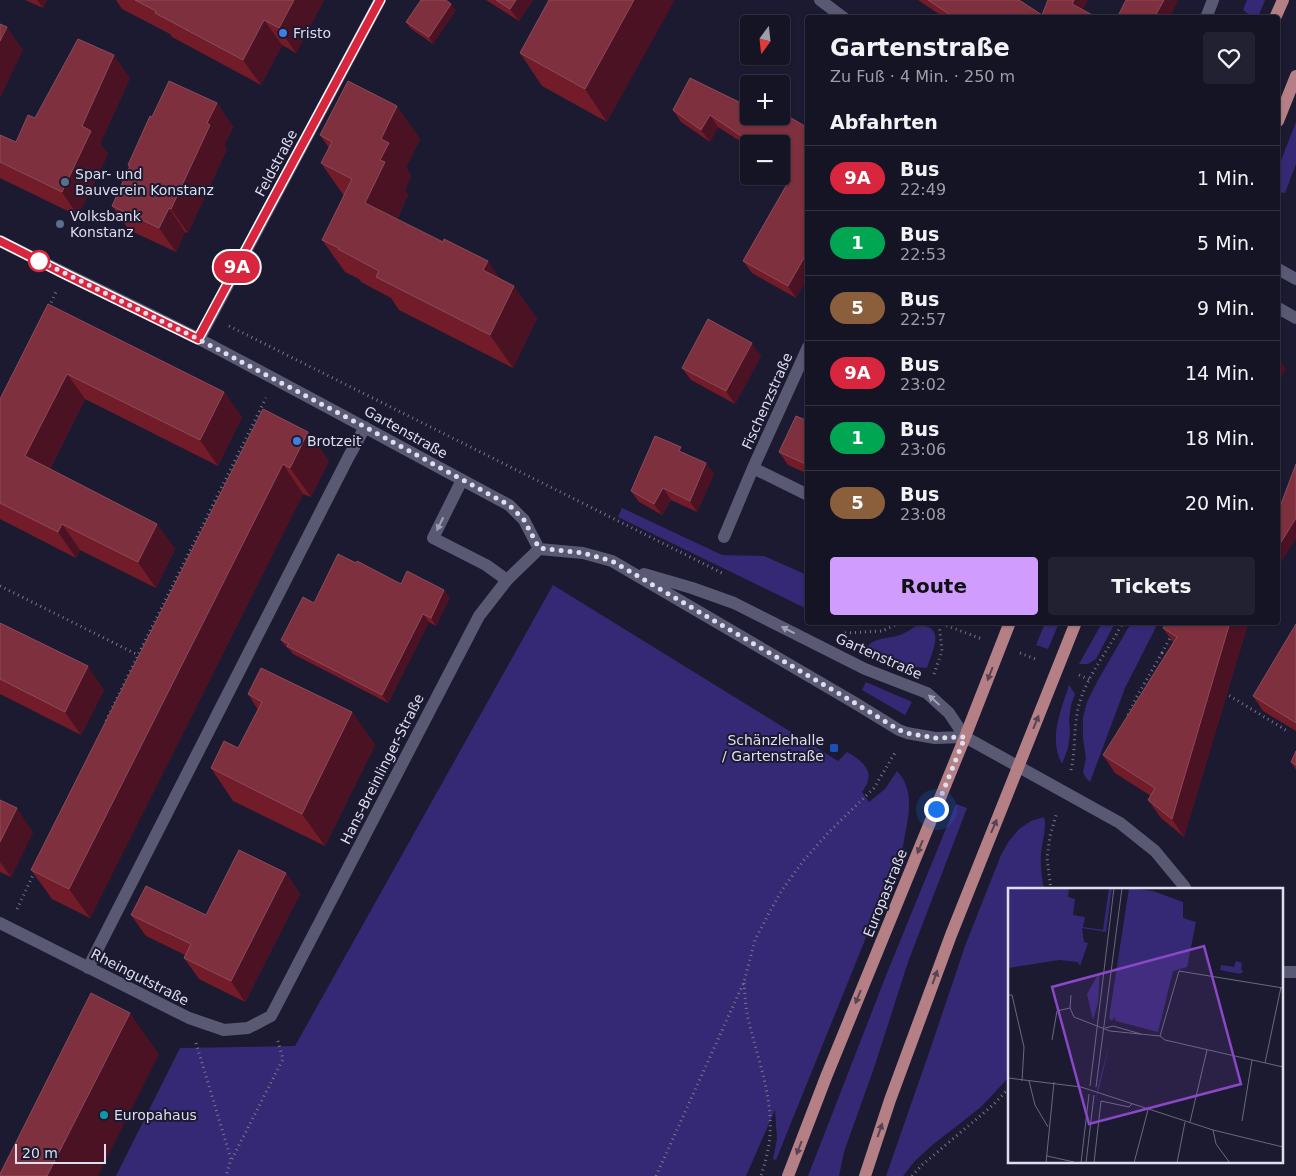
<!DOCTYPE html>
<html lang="de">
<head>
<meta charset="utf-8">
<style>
  :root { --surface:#141425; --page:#212132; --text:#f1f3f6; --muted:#9d9ea7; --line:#333342; --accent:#d09dff }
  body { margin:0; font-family:"DejaVu Sans",sans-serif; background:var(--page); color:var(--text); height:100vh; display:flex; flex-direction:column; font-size:19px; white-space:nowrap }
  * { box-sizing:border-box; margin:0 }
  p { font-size:16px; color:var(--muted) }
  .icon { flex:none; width:28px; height:28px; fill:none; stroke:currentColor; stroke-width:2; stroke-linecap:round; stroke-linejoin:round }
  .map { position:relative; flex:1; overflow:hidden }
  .details { position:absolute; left:805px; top:15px; width:475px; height:610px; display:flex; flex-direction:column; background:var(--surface); border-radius:5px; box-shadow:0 1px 4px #0004,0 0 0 1px var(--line) }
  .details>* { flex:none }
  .badge { padding:0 10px; border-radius:16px; font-size:18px; line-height:32px }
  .needle { width:32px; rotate:195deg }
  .buttons { position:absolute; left:740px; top:15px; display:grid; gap:10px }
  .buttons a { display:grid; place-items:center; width:50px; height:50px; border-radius:5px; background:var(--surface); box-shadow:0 1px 4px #0004,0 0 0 1px var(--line); font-size:25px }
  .scale { position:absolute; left:15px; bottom:12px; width:91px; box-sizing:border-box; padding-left:5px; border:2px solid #dddeee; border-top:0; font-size:14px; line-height:18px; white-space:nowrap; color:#dddeee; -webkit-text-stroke:4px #1b1a31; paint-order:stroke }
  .you { position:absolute; width:25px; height:25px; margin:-12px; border:4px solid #fff; border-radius:50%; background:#1a73e8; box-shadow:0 0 0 8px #1a73e833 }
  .map>.badge { position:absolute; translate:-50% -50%; box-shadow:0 0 0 2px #fff }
  h2 { padding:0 25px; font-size:19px; line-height:45px }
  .round { display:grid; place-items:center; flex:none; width:52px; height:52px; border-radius:5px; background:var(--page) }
  .overview { display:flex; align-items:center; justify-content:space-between; height:85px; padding:0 25px }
  h1 { font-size:24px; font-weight:700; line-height:38px }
  .action { display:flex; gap:10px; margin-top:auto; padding:10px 25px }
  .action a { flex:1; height:58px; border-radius:5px; background:var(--accent); color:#111; font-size:20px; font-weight:700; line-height:58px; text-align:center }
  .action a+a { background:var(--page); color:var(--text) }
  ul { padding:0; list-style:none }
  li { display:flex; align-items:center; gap:15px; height:65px; padding:0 25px; border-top:1px solid var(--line) }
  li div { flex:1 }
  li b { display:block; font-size:19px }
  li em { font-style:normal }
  li .badge { min-width:55px; font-weight:700; text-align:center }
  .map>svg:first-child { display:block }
  .green { fill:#352975 }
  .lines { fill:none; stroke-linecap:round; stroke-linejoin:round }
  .path { stroke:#77778b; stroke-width:3; stroke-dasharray:1 4; stroke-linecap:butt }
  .minor { stroke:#595974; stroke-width:12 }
  .major { stroke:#b58085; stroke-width:12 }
  .wall { fill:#721b29 }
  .shaded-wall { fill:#4a1223 }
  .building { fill:#7e303e; stroke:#8c4b5a }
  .oneway { fill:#a2a2b7 }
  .oneway2 { fill:#594353 }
  .line-casing { stroke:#fff; stroke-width:11 }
  .line { stroke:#d7263d; stroke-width:8 }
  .walk { stroke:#dddeee; stroke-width:5; stroke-dasharray:0 9 }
  .shop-dot { fill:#3f7fe0; stroke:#1b1a31; stroke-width:2 }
  .service-dot { fill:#5c6f8a; stroke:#1b1a31; stroke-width:2 }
  .stop-dot { fill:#fff; stroke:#d7263d; stroke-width:2.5 }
  .transit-dot { fill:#1a4fb4; stroke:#1b1a31; stroke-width:2 }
  .culture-dot { fill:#0f9aa8; stroke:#1b1a31; stroke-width:2 }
  .labels { text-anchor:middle; stroke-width:4; stroke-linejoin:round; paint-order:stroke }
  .poi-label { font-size:14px; fill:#dddeee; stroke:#1b1a31; text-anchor:start }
  .street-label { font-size:14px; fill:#dddeee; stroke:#1b1a31 }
  .inset-road { fill:none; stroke:#69687d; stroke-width:1 }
  .view { fill:#8a47c6; fill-opacity:0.15; stroke:#8a47c6; stroke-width:2.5 }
  .inset-edge { fill:none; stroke:#dddeee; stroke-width:2.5 }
</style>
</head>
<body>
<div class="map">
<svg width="1296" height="1176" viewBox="0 0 1296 1176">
  <rect width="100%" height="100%" fill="#1b1a31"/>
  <path class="green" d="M1247,0H1265L1258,17H1249L1248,14L1243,10Z
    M1296,122V164L1285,193L1278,192V168Z
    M622,508L722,555L764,556L807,575V609L618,517Z
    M553,585L838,761L847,752C864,762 877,772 862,792L869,802L885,789L897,771C917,792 907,821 903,846L776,1160L773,1159L777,1139L775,1110L746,1176H116L180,1048L295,1046Z
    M1045,623H1059L1048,649L1036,645Z
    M1102,623H1115L1096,659L1088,664H1079Z
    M1131,623H1158L1125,688L1090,782L1086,778L1083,772L1086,758L1083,738V717L1087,702L1098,680Z
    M918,625C947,626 932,651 927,668L905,666L885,661L864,651C873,636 885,640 900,635C906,633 912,628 918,625Z
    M866,682L912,702L905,715L862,690Z
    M1069,685L1075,694L1071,705L1069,720L1070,733L1068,748L1062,764C1048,738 1061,711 1069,685Z
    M956,804L967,808L908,962L875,1065L844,1152L839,1176H808L887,973Z
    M1044,817C1047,829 1042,841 1041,853C1040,865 1042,878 1044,890H1010V1076L981,1107L931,1146L914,1162L903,1176H886L931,1047L965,946L1001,855L1009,841L1019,829L1031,821Z"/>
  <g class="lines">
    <path class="path" d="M49,307L56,292
      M229,326L724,574
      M0,586L138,655
      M937,622L982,639
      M845,633L882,631L903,622
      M1020,653L1038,660
      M1162,653L1171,636
      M934,674L942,651L939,622
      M1079,675L1090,680
      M1225,693L1289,732
      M1128,715L1136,698L1162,653L1167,656
      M106,721L138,655L266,398
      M1071,770C1076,749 1073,727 1079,705C1087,675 1109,650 1123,622
      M1051,890L1047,858L1050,836L1057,812
      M17,909L36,869
      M744,983C745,993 745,1003 747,1013C755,1053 773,1093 770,1135C769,1149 765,1163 761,1176
      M196,1043L231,1159L226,1176
      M232,1159L283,1059L277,1038
      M656,1176L744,982L755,940L769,913L782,890L804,860L829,832L874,788L896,751
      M912,1176L922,1165L993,1105L1010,1087"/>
    <path class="minor" d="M820,0L844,18
      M1206,18L1213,0
      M0,241C67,275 134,306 201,340C304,394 406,450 509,505L524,520L539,549L583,553L612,561L855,703L899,730L907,733L935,738L965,737
      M1278,269L1296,279
      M1278,308L1296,318
      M199,339L380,0
      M753,468L808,495
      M462,480L433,538L486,565L507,580
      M724,537L753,468L808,347
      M644,574L692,588L734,603L865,669L927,693L949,713L965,737L1120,823L1155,851L1184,886L1186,890
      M0,923L189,1018L224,1030L248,1028L271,1016L479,616L507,580L539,549
      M88,968L348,458L365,427
      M1282,972H1296"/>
    <path class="major" d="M1275,18L1283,0
      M1278,121L1296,76
      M788,1176L826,1077L965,737L1010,622
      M865,1176L890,1100L951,935L1076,622"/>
  </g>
  <path class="wall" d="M25,0H47L43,8Z
    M116,0H324L296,53L282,45L261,85L172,37L170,34L122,9Z
    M486,0H533L519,21Z
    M549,0L607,122L542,86L520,53Z
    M918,0H1019L1042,15L1083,10L1098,18H945Z
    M451,4L456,10L433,44L410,28L406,22Z
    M130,78L100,144L108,154L78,216L0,178V135L16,142L35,118Z
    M739,102L808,128L796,298L752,273L743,261L787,184L781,176V144H749V147L718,127L710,142L681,122L673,110Z
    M217,103L233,127L224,146L227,149L188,233L185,232L176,252L129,230L112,206L129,168L128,165L152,117Z
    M397,106L420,139L406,167L411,176L405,190L408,195L397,219L500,279L537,318L513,368L399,310L391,298L361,282L359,279L345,272L322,240L344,196L321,163L329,148L320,135Z
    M48,304L224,392L242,417L218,466L85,399L50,469L157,524L175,549L156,588L80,550L76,558L0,519V399Z
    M761,356L735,404L691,380L682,368Z
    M263,409L308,432L329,461L311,497L303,494L90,918L52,899L31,870Z
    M808,421V474L788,465L779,452Z
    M685,453L714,474L697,512L671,500L662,515L639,502L631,491Z
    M356,563L401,584L450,597L436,626L429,622L388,703L293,654L289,649L287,648L281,640L314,603Z
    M1167,622H1250L1247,627L1184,837L1161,818L1148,800L1151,796L1115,773L1103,755L1173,642L1163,628Z
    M0,623L104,690L81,735L0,694Z
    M1296,624V731L1263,711L1253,696Z
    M248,694L352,712L375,745L325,846L233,801L211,768L238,748L258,710Z
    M1296,751V770L1291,762Z
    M0,800L33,832L11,877L0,872Z
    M286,873L300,894L245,1002L199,979L184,958L185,955L146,936L131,915H206Z"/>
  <path class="shaded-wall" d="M37,0H47L43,8Z
    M294,0H324L296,53L279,28Z
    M516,0H533L519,21L510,9Z
    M634,0H675L607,122L585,89Z
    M1074,0H1088L1080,16L1072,4Z
    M1164,0H1177L1178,1L1169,18H1154Z
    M451,4L456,10L433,44L429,37Z
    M264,20L282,45L261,85L243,60Z
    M7,27L23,50L0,98V41Z
    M114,55L130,78L100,144L108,154L78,216L62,192L82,126Z
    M217,103L233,127L224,146L227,149L188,233L171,209L207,123Z
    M397,106L420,139L406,167L411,176L405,190L408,195L388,236L365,203L380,160L381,139Z
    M710,115L718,127L710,142L701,130Z
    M169,208L185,232L176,252L159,228Z
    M808,251V278L796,298L788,286Z
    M488,261L510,293L514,286L537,318L513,368L490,335L483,270Z
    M752,343L761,356L735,404L726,391Z
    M1281,362L1286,369L1278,382V368Z
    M67,374L85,399L43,482L25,456Z
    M224,392L242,417L218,466L200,440Z
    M308,432L329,461L311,497L290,468Z
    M706,463L714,474L697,512L690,501Z
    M283,464L303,494L90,918L69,889Z
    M663,488L671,500L662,515L654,504Z
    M1296,518V539L1281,562L1278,557V547Z
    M62,524L80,550L76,558L58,532Z
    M157,524L175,549L156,588L138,562Z
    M1278,570L1281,574L1278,579Z
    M444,590L450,597L436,626L431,618Z
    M423,614L429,622L388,703L382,695Z
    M1230,622H1250L1247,627L1184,837L1172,819Z
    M88,666L104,690L81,735L65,712Z
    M352,712L375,745L325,846L302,814Z
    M17,808L33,832L11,877L0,862V842Z
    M286,873L300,894L245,1002L231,981Z
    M130,1013L159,1054L98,1176H47Z"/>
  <path class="building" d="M135,0H294L279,28L264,20L243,60L155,13L156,11Z
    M421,0H446L451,4L429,37L406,22Z
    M496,0H516L510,9Z
    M549,0H634L585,89L520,53Z
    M928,0H1019L1042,15L1048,0H1074L1072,4L1098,18H955Z
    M1126,0H1164L1154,18H1117Z
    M0,24L7,27L0,41Z
    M78,39L114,55L82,126L91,131L62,192L0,162V135L16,142L28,115L35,118Z
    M690,78L739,102L747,90L749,91V116H781V112L808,128V251L788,286L743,261L790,179L781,174V168L784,164L781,162V144H753L710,115L701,130L673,110Z
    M169,81L217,103L207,123L210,125L171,209L169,208L159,228L112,206L130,166L128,165L150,116L152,117Z
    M348,81L397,106L381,139L389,143L380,160L385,162L365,203L443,242L444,239L488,261L483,270L514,286L490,335L376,277L379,271L338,249L339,248L322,240L352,179L321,163L332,142L320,135Z
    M48,304L224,392L200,440L67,374L25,456L157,524L138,562L62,524L58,532L0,503V399Z
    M708,319L752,343L726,391L682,368Z
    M1278,360L1281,362L1278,368Z
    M263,409L308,432L290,468L283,464L69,889L31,870Z
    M796,416L808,421V465L779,452Z
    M655,436L681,447L679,451L706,463L690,501L663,488L654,504L631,491Z
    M1296,464V518L1278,547V512Z
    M338,554L356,563L357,561L401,584L407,571L444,590L431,618L423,614L382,695L287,646L289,644L281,640L303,597L314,603Z
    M1167,622H1230L1172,819L1148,800L1155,788L1103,755L1177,637L1163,628Z
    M0,623L88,666L65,712L0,679Z
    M1296,624V723L1253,696Z
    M261,668L352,712L302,814L211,768L224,741L238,748L262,702L248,694Z
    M1296,751V765L1291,762Z
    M0,800L17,808L0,842Z
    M239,850L286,873L231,981L184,958L191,944L131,915L146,886L206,915Z
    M91,993L130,1013L47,1176H0V1174Z"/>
  <defs><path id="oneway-solid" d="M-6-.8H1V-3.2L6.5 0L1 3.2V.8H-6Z" transform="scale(1.25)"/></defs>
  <g class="oneway">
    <use href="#oneway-solid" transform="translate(440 524) rotate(116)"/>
    <use href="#oneway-solid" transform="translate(788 630) rotate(-153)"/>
    <use href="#oneway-solid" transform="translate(934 700) rotate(-138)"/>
  </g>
  <g class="oneway2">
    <use href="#oneway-solid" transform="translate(990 674) rotate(111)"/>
    <use href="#oneway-solid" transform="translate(1036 722) rotate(-68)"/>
    <use href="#oneway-solid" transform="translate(994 826) rotate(-67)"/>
    <use href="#oneway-solid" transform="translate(920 847) rotate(112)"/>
    <use href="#oneway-solid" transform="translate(935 977) rotate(-70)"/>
    <use href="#oneway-solid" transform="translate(858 997) rotate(112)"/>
    <use href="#oneway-solid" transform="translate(880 1130) rotate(-71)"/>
    <use href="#oneway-solid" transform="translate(799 1148) rotate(111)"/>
  </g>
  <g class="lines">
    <g class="line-casing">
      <path id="line" d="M0,241L65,274L198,339L380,0"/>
    </g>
    <use href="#line" class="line"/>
    <path class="walk" d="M39,261L36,259L198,339L365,427L509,505L524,520L539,548L583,553L612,561L855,703L899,730L907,733L935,738L965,737L936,809"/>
  </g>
  <g class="shop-dot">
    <circle cx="283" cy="33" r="5"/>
    <circle cx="297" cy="441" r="5"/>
  </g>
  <g class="service-dot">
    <circle cx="65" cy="182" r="5"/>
    <circle cx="60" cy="224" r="5"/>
  </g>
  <circle class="stop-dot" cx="39" cy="261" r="10"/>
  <rect class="transit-dot" x="829" y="743" width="10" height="10" rx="2.5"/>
  <circle class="culture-dot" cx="104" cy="1115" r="5"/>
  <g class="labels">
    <g class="poi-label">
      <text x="293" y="38">Fristo</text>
      <text x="75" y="179">Spar- und<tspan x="75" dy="16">Bauverein Konstanz</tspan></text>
      <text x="70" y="221">Volksbank<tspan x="70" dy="16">Konstanz</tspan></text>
      <text x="307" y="446">Brotzeit</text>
      <text x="824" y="745" text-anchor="end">Schänzlehalle<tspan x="824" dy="16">/ Gartenstraße</tspan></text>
      <text x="114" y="1120">Europahaus</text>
    </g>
    <g class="street-label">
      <text transform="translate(276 163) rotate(-62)" y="5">Feldstraße</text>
      <text transform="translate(767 401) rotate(-66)" y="5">Fischenzstraße</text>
      <text transform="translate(406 432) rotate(29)" y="5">Gartenstraße</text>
      <text transform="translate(879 656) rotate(24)" y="5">Gartenstraße</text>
      <text transform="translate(382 769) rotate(-63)" y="5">Hans-Breinlinger-Straße</text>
      <text transform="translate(885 893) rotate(-68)" y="5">Europastraße</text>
      <text transform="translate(140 977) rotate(27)" y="5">Rheingutstraße</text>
    </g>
  </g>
  <g transform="translate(1008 888)">
    <rect width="275" height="275" fill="#1b1a31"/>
    <path d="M4,0H61L60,9L67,11L65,27L77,29L75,39L95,42L101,0H104L98,44L74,40L76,54L80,55L72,78L70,74L51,72L0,80V2ZM121,0L145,3L175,14V30L188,34L179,79L165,83L150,144L108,133L106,129L104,133L101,130ZM228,73L234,75L233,82L236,83L232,86L212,82L213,77L226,79ZM92,83L90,115L85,132L79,106ZM102,154L88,213L80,275L90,198Z" fill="#352975"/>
    <path class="inset-road" d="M0,107H4L16,159L14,193M63,107L62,120L66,129L102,143L152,148L157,152L275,179M97,140L105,138L133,146M152,148L171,83L275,100M44,152L49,123L62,120M257,175L273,99M0,190L73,199L205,242L275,259M21,193L27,217L40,239M82,198L106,0M88,199L114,0M234,233L244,172M182,234L199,162M205,242L208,256L222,275M39,268L66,274M38,275L46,194M73,275L81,206M78,275L86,207M86,275L93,213L121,219L124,216M126,275L140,222M169,275L177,234"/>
    <path class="view" d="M196,58L233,196L81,236L44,99Z"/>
    <rect width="275" height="275" class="inset-edge"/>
  </g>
</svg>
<div class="buttons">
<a><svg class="needle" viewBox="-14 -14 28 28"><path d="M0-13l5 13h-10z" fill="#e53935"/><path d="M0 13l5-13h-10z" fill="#9d9ea7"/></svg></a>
<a>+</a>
<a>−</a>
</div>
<div class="scale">20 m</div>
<div class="you" style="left:936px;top:809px"></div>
<b class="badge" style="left:237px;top:267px;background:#d7263d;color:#fff">9A</b>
<section class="details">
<div class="overview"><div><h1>Gartenstraße</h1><p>Zu Fuß · 4 Min. · 250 m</p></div><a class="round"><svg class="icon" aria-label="heart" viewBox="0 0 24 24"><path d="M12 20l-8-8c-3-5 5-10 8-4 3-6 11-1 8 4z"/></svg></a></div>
<h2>Abfahrten</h2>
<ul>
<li><span class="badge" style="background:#d7263d;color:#fff">9A</span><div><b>Bus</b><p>22:49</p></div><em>1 Min.</em></li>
<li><span class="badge" style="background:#00a651;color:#fff">1</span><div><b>Bus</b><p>22:53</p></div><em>5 Min.</em></li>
<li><span class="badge" style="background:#8b5e3c;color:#fff">5</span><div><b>Bus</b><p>22:57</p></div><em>9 Min.</em></li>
<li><span class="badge" style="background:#d7263d;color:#fff">9A</span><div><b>Bus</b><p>23:02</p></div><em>14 Min.</em></li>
<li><span class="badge" style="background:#00a651;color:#fff">1</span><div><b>Bus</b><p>23:06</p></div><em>18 Min.</em></li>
<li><span class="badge" style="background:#8b5e3c;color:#fff">5</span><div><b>Bus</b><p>23:08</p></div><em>20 Min.</em></li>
</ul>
<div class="action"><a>Route</a><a>Tickets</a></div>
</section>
</div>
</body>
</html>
